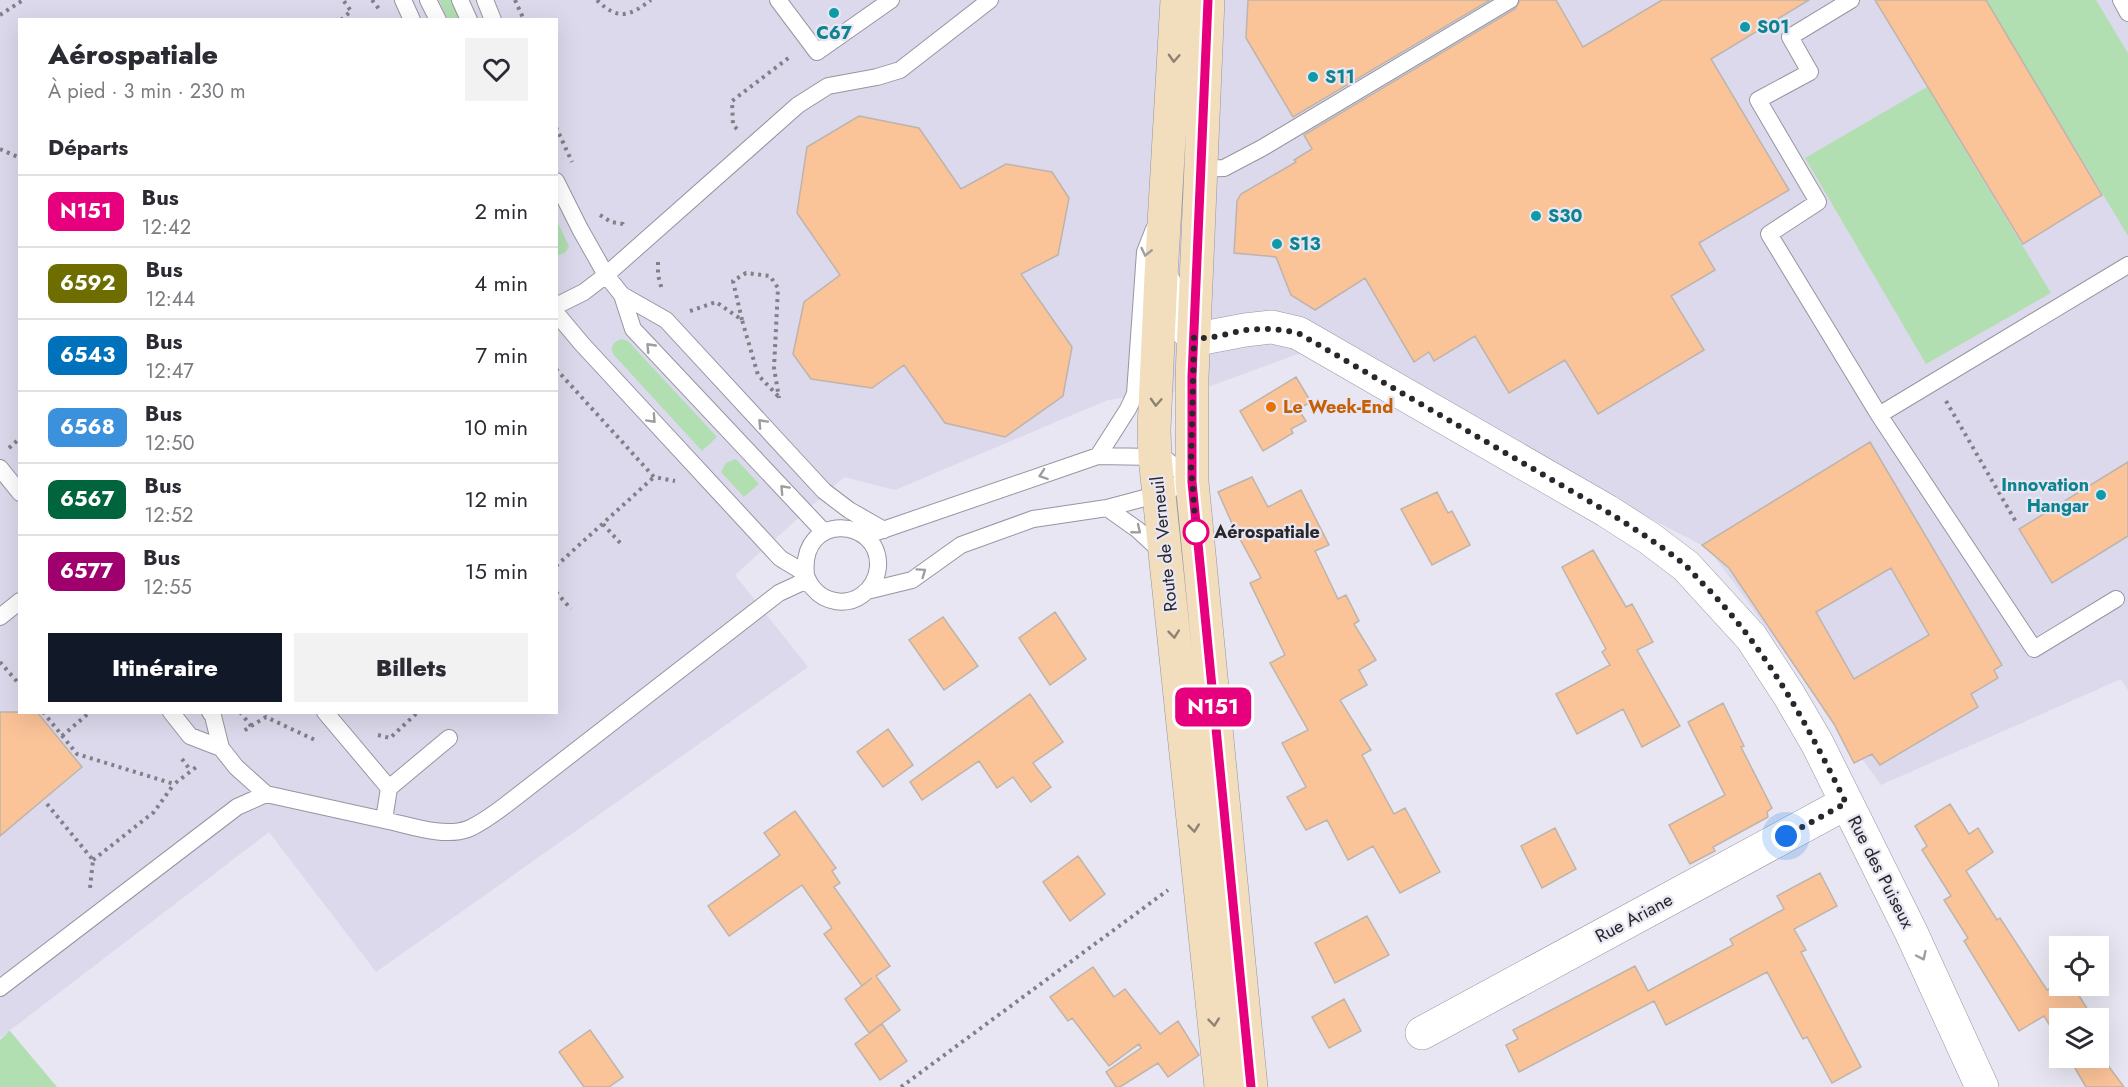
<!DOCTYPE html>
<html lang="fr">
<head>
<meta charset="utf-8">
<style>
  :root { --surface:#fff; --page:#f2f2f3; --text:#2b2b33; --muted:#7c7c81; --line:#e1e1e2; --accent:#111827 }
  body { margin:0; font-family:Jost,sans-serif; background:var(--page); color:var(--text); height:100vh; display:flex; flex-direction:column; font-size:22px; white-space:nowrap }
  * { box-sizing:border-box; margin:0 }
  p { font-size:20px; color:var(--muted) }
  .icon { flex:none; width:33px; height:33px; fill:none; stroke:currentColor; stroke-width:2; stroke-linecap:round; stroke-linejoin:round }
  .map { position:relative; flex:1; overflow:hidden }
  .side { position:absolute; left:18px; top:18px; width:540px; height:696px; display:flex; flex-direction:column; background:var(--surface); border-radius:0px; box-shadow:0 6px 24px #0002 }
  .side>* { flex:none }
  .badge { padding:0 12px; border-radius:9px; font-size:21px; line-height:39px }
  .fabs { position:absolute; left:2049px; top:936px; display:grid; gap:12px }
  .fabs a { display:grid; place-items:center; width:60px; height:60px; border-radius:0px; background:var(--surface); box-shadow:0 6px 24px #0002; font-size:30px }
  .you { position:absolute; width:30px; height:30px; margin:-15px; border:4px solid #fff; border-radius:50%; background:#1a73e8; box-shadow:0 0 0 9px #1a73e833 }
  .map>.badge { position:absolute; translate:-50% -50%; box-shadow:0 0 0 3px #fff }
  h2 { padding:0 30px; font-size:22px; line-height:54px }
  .round { display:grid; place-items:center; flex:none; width:63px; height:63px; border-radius:0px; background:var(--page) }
  .headline { display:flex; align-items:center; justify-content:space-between; height:102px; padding:0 30px }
  h1 { font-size:28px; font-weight:800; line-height:45px }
  .action { display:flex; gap:12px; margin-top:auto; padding:12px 30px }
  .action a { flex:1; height:69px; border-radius:0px; background:var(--accent); color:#fff; font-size:24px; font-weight:800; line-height:69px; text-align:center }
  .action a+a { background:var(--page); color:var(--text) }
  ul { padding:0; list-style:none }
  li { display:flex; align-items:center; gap:18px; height:72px; padding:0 30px; border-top:2px solid var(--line) }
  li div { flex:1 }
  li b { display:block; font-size:22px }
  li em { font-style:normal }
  li .badge { min-width:66px; font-weight:700; text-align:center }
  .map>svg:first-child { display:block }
  .built { fill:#dcd9ec; fill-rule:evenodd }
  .green { fill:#b2dfb1 }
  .building { fill:#fbc398; stroke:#beb4ac; stroke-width:1.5; fill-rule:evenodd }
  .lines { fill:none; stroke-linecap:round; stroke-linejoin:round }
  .service-casing { stroke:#9695a0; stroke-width:18 }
  .minor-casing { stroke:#9695a0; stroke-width:34 }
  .secondary-casing { stroke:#9695a0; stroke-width:34 }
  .path { stroke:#818088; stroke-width:4; stroke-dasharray:3 4.5; stroke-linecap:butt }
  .service { stroke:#fff; stroke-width:16 }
  .minor { stroke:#fff; stroke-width:33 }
  .secondary { stroke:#f2debc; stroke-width:33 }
  .oneway { stroke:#8d8274 }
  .oneway2 { stroke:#9e9ea0 }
  .line-casing { stroke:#fff; stroke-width:14 }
  .line { stroke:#e6007e; stroke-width:9 }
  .walk { stroke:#28272b; stroke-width:6; stroke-dasharray:0 10.8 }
  .culture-dot { fill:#0f9aa8; stroke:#e7e6f2; stroke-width:2 }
  .food-dot { fill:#e8710a; stroke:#e7e6f2; stroke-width:2 }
  .stop-dot { fill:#fff; stroke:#e6007e; stroke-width:3 }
  .labels { text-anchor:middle; stroke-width:4.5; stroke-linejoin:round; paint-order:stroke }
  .culture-label { font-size:18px; font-weight:bold; fill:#0d838f; stroke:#e7e6f2; text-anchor:start }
  .food-label { font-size:18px; font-weight:bold; fill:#c56008; stroke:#e7e6f2; text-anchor:start }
  .stop-label { font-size:18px; font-weight:bold; fill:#28272b; stroke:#e7e6f2; text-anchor:start }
  .street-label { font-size:18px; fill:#28272b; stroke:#e7e6f2 }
</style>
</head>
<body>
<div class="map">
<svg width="2128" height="1087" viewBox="0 0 2128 1087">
  <rect width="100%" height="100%" fill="#e7e6f2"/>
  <path class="built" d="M0,0H2128V691L2121,679L1881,785L1709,549L1320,346L1208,387L1108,400L895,490L844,477L735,575L808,667L376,972L269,832L0,1038ZM20,20H556V712H20Z"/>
  <path class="green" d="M439,0H453L462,19H448Z
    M1986,0H2096L2128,53V236Z
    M1927,87L2051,293L1926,364L1805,158Z
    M556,219L569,246L566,252L557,256Z
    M622,339L628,341L717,437L702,451L613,354C610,346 614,341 622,339Z
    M736,459L759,484L744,497L721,472L726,463Z
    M9,1031H10L57,1087H0V1040Z"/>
  <path class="building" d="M1248,0H1490L1293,117L1246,38Z
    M1520,0H1556L1583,47L1662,0H1809L1711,59L1789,190L1699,243L1715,270L1671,296L1704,350L1598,414L1565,360L1509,393L1475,336L1434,361L1429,352L1414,362L1365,278L1315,310L1291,295L1276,257L1234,253L1237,201L1241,194L1296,162L1294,160L1312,149L1304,135L1515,9Z
    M1875,0H1986L2102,195L2023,244Z
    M859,116L919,128L961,189L1006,164L1052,172L1069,198L1058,255L1021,274L1072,347L1063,396L1005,437L945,423L904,365L872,388L811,379L793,354L804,302L840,275L797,213L807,147Z
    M1296,377L1311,402L1298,409L1306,421L1291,429L1293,433L1263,451L1240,411Z
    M1870,442L2002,665L1994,670L1998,678L1971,694L1978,707L1880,765L1872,754L1854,763L1834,724L1729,568L1702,545ZM1891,568L1929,635L1854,679L1816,612Z
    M2128,462V536L2052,583L2019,529Z
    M1252,477L1268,507L1301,490L1329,545L1315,551L1338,599L1346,595L1359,621L1354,624L1376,660L1359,670L1367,685L1340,700L1371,750L1362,755L1394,814L1405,808L1440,872L1400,893L1373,846L1348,860L1327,820L1306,830L1287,797L1306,787L1282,743L1308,730L1270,663L1285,655L1250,583L1261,578L1234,528L1218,492Z
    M1437,492L1448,513L1452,511L1470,545L1432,565L1401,509Z
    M1593,550L1626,607L1632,604L1653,642L1637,650L1680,726L1642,747L1623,709L1577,734L1556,694L1610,665L1602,652L1606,649L1562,567Z
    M1055,612L1086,659L1050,685L1019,638Z
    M943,617L978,666L944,690L909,640Z
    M1030,694L1063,742L1033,763L1051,787L1031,802L1013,777L997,788L979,761L922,800L910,782Z
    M1723,703L1744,746L1741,747L1772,808L1767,812L1768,817L1713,847L1715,851L1690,864L1669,825L1725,795L1688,722Z
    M0,712H37L82,767L0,836Z
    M888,729L913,765L883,787L857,752Z
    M1950,804L1969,834L1978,828L1993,852L1966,871L1997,920L2000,918L2047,990L2060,982V986H2073L2093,1018H2060V1042L2044,1016L2019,1031L1964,941L1968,938L1944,900L1951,896L1922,850L1927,846L1915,826Z
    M795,811L836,868L832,871L840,883L834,887L890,966L876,976L900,1010L869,1033L845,999L872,978L862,986L824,934L832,928L802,885L729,936L708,906L780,855L764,833Z
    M1555,828L1576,869L1542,888L1521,846Z
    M1078,856L1105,894L1070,921L1043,882Z
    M1820,873L1837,906L1794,929L1806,950L1801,952L1861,1067L1832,1083L1807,1037L1803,1039L1767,972L1666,1025L1654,1001L1519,1072L1506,1045L1518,1039L1513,1030L1635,966L1648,991L1733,945L1730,939L1784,909L1777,896Z
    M1367,916L1389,955L1335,983L1315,943Z
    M1093,967L1114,997L1125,989L1160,1034L1178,1021L1199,1055L1168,1077L1158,1063L1120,1087H1116L1106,1072L1141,1048L1139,1044L1109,1066L1072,1018L1068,1021L1050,997Z
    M1344,999L1361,1031L1329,1048L1312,1017Z
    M882,1024L907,1061L880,1080L855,1044Z
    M2098,1029L2108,1044L2098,1050Z
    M590,1030L623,1077L609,1087H584L559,1052Z
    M2098,1052L2124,1087H2086L2069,1058H2098Z"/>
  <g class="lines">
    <g class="service-casing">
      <path id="service" d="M403,0L412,20
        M428,0L438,20
        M460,0L469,20
        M485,0L493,20
        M778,0L817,52L891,0
        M1851,0L1790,37L1810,72L1758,100L1818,202L1769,234L1879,415L2034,649L2116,599
        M2121,0L2128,13
        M1195,169L1224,168L1262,148L1510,0
        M556,181L580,229L606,275L622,295L633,329L824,532
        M622,295L666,320L824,491L849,510L884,530
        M556,306L584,292L606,275L798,105L828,86L877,77L900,70L990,0
        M556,313L582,344L780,558C787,563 801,569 806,576C808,580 810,585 813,588C825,603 847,606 862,595C871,589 877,578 878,567C881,517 799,511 806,575
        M1879,415L2128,265
        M1098,456L1128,409L1135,394L1145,252L1154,229
        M0,468L20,493
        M1107,508L1138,530L1162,552
        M874,533L1098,456L1155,457L1167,460L1190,480
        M867,591L912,580L961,545L1033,519L1107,508L1167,492L1178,485L1190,469
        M0,617L20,601
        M171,712L190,736L221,748
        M210,712L213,716L221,748L236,767L266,794L384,820
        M325,712L389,788L384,820C409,825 443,838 468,829C482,823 495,813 507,804L779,593L807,580
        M389,788L449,738
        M0,988L237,807L266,794"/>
    </g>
    <g class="minor-casing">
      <path id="minor" d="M1161,276L1182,324L1193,337L1203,338L1245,330L1272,327L1298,333L1607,511L1649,538L1686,566L1751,637L1789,695L1817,743L1911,932L1982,1087
        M1422,1033L1846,803"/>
    </g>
    <g class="secondary-casing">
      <path id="secondary" d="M1177,0L1161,276L1154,430L1155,457L1221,1087
        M1208,0L1192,377V482L1251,1087"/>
    </g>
    <path class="path" d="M372,0L379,9
      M515,0L524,20
      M597,0C618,21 630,16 651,0
      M0,15L23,0
      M341,20L351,11L343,0
      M556,127L572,162
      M737,129L733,125L732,101L791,56
      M0,149L20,158
      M600,215L611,222L623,224L625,227
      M658,262V275L662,290
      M690,311L716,302L742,320L758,375L778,396
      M742,320L733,281L746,273L770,276L778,288L774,368L779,398
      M556,369L654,477L675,481
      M1946,401L2016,522
      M9,448L20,438
      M603,524L622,545
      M556,566L654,477
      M556,592L571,609
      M0,662L20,685
      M43,712L77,754L174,784L199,765
      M240,712L251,726L241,733
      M251,726L266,717L315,740
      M378,735L390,738L418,712
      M62,736L90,712
      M182,759L191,771
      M47,804L93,860L90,888
      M93,860L154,812L174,784
      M901,1087L1168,890"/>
    <use href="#service" class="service"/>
    <use href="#minor" class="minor"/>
    <use href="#secondary" class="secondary"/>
  </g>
  <defs><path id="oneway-chevron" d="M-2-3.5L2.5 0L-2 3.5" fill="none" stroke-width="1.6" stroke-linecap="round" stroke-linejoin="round" transform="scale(1.5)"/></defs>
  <g class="oneway">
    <use href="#oneway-chevron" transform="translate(1174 58) rotate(93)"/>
    <use href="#oneway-chevron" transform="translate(1156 402) rotate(93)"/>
    <use href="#oneway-chevron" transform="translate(1174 634) rotate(84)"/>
    <use href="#oneway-chevron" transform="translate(1194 828) rotate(84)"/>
    <use href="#oneway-chevron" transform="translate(1214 1022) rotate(84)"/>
  </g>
  <g class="oneway2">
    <use href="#oneway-chevron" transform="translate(1146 252) rotate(103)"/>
    <use href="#oneway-chevron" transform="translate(650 347) rotate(-134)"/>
    <use href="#oneway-chevron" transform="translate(652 419) rotate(47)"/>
    <use href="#oneway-chevron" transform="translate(762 423) rotate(-133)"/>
    <use href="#oneway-chevron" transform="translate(1043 475) rotate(161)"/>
    <use href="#oneway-chevron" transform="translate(784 489) rotate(-133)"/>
    <use href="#oneway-chevron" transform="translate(1137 530) rotate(39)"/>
    <use href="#oneway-chevron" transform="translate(922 572) rotate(-35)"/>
    <use href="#oneway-chevron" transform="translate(1922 956) rotate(65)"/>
  </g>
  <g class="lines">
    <g class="line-casing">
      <path id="line" d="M1208,0L1192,377V482L1251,1087"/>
    </g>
    <use href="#line" class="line"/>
    <path class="walk" d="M1196,532L1191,466L1194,337C1209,341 1230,332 1246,330C1264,328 1279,329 1298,333L1606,511C1633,528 1661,545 1686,566C1693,573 1700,581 1708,589C1768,651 1808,726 1846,803L1786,836"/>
  </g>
  <g class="culture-dot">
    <circle cx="834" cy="13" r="6"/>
    <circle cx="1745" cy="27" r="6"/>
    <circle cx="1313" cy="77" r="6"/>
    <circle cx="1536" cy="216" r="6"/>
    <circle cx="1277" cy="244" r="6"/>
    <circle cx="2101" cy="495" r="6"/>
  </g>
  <circle class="food-dot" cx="1271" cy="407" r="6"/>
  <circle class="stop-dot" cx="1196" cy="532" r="12"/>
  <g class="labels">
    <g class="culture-label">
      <text x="1757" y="33">S01</text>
      <text x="834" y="39" text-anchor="middle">C67</text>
      <text x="1325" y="83">S11</text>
      <text x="1548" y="222">S30</text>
      <text x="1289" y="250">S13</text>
      <text x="2089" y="491" text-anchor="end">Innovation<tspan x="2089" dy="21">Hangar</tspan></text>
    </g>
    <g class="food-label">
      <text x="1283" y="413">Le Week-End</text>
    </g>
    <g class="stop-label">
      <text x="1214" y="538">Aérospatiale</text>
    </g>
    <g class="street-label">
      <text transform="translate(1164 544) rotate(-96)" y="6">Route de Verneuil</text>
      <text transform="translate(1881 872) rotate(63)" y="6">Rue des Puiseux</text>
      <text transform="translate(1634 918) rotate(-28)" y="6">Rue Ariane</text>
    </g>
  </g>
</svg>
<div class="fabs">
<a><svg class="icon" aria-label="locate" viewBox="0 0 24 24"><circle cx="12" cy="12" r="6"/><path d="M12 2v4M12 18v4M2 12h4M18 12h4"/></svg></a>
<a><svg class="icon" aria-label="layers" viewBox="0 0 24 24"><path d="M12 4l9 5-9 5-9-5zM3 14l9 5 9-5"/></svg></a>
</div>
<div class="you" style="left:1786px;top:836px"></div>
<b class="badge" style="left:1213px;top:707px;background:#e6007e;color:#fff">N151</b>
<section class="side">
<div class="headline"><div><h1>Aérospatiale</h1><p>À pied · 3 min · 230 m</p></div><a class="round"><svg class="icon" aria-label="heart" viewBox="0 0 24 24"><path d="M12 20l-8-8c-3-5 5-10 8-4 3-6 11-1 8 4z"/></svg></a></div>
<h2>Départs</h2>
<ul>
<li><span class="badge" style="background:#e6007e;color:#fff">N151</span><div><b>Bus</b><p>12:42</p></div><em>2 min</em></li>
<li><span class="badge" style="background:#6e6e00;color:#fff">6592</span><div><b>Bus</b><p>12:44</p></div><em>4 min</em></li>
<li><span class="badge" style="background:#0072bc;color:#fff">6543</span><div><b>Bus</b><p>12:47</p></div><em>7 min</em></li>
<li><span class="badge" style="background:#3c91dc;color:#fff">6568</span><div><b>Bus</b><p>12:50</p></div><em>10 min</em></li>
<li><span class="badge" style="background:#00643c;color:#fff">6567</span><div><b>Bus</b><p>12:52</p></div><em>12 min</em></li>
<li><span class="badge" style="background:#a0006e;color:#fff">6577</span><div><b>Bus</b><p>12:55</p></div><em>15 min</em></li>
</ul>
<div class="action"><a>Itinéraire</a><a>Billets</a></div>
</section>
</div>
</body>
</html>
